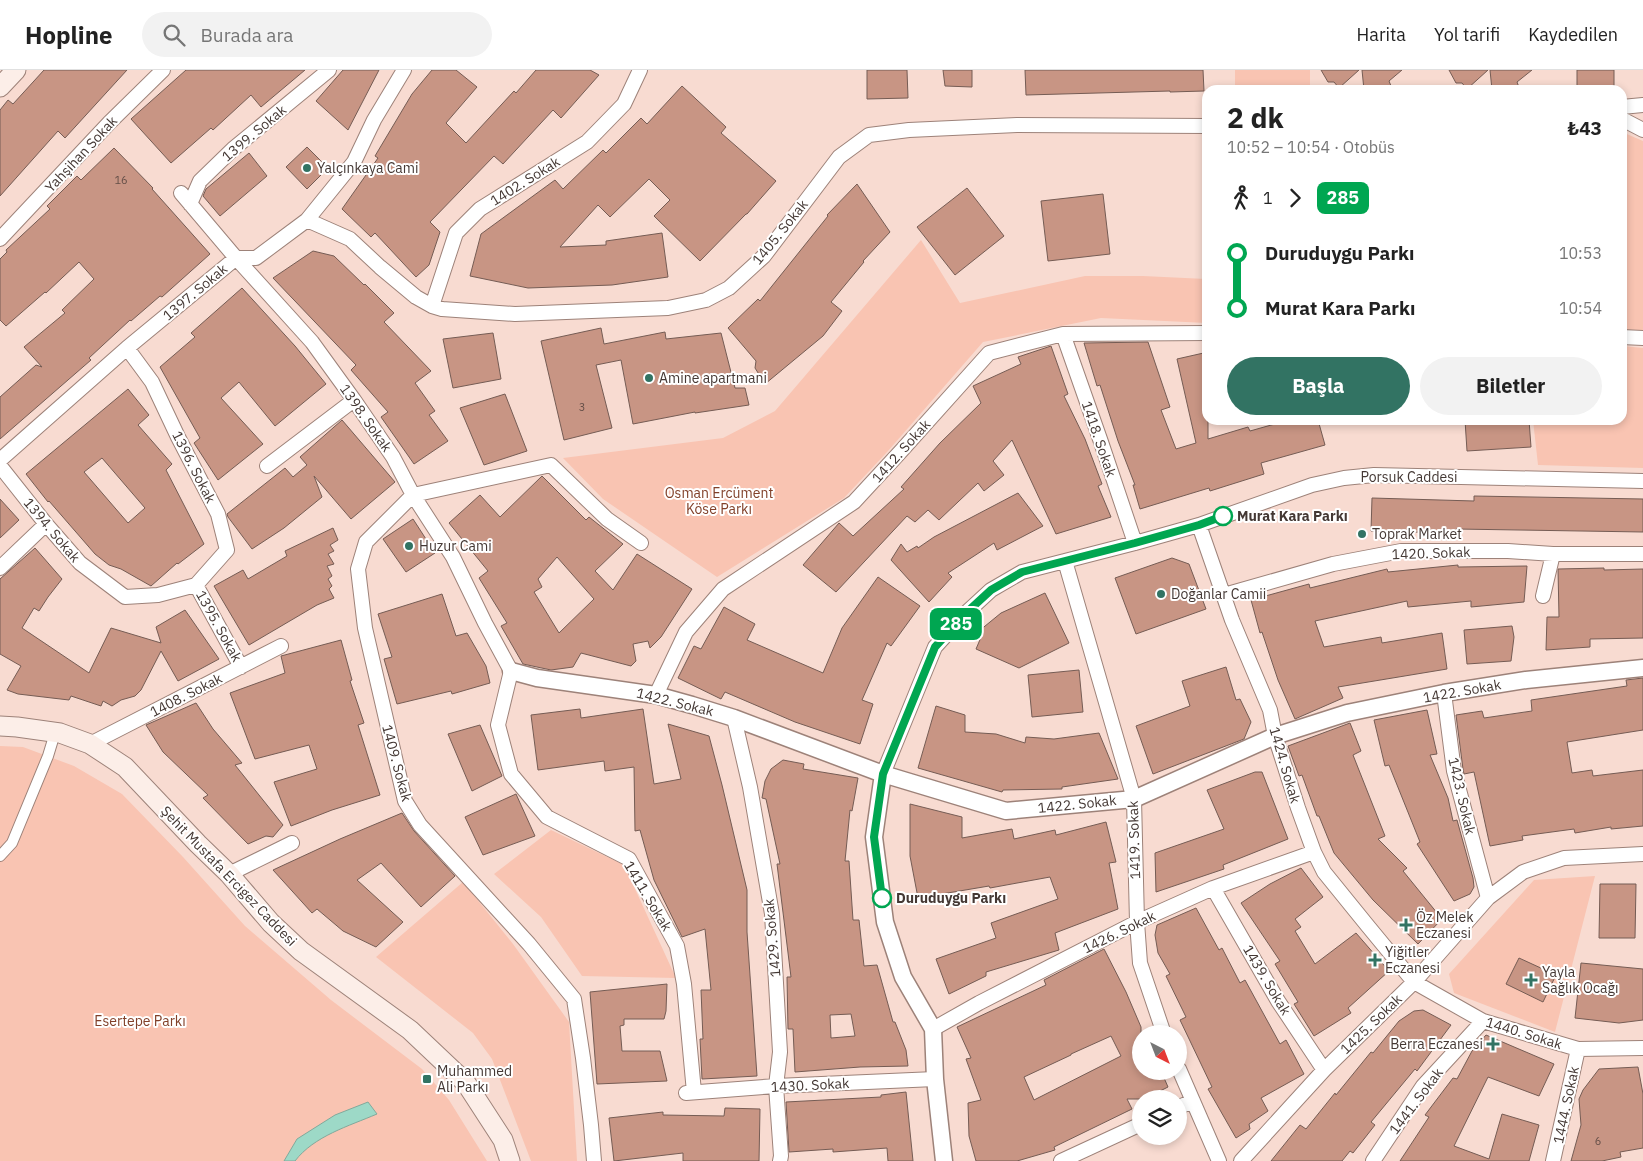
<!DOCTYPE html>
<html lang="tr">
<head>
<meta charset="utf-8">
<style>
  :root { --surface:#fff; --page:#f2f2f2; --text:#222; --muted:#767676; --line:#e0e0e0; --accent:#327363 }
  body { margin:0; font-family:"IBM Plex Sans",sans-serif; background:var(--page); color:var(--text); height:100vh; display:flex; flex-direction:column; font-size:19px; white-space:nowrap }
  * { box-sizing:border-box; margin:0 }
  p { font-size:16px; color:var(--muted) }
  .icon { flex:none; width:28px; height:28px; fill:none; stroke:currentColor; stroke-width:2; stroke-linecap:round; stroke-linejoin:round }
  .map { position:relative; flex:1; overflow:hidden }
  .side { position:absolute; left:1202px; top:15px; width:425px; height:340px; display:flex; flex-direction:column; background:var(--surface); border-radius:15px; box-shadow:0 2px 8px #0003 }
  .side>* { flex:none }
  .badge { padding:0 10px; border-radius:8px; font-size:18px; line-height:32px }
  .needle { width:32px; rotate:138deg }
  .controls { position:absolute; left:1132px; top:955px; display:grid; gap:10px }
  .controls a { display:grid; place-items:center; width:55px; height:55px; border-radius:50%; background:var(--surface); box-shadow:0 2px 8px #0003; font-size:25px }
  .map>.badge { position:absolute; translate:-50% -50%; box-shadow:0 0 0 2px #fff }
  .legs { display:flex; align-items:center; gap:8px; height:55px; padding:0 25px; font-size:16px }
  .legs p { margin-inline-start:auto }
  .headline { display:flex; align-items:center; justify-content:space-between; height:85px; padding:0 25px }
  h1 { font-size:28px; font-weight:700; line-height:38px }
  .primary-button { display:flex; gap:10px; margin-top:auto; padding:10px 25px }
  .primary-button a { flex:1; height:58px; border-radius:30px; background:var(--accent); color:#fff; font-size:20px; font-weight:700; line-height:58px; text-align:center }
  .primary-button a+a { background:var(--page); color:var(--text) }
  ul { padding:0 25px; list-style:none }
  li { display:flex; align-items:center; gap:18px; height:55px; font-size:19px }
  li i { display:grid; place-items:center; width:8px; height:100%; margin:0 6px; background:currentColor }
  li i::after { content:''; width:12px; height:12px; margin:-6px; border:4px solid; border-radius:50%; background:var(--surface) }
  li p { margin-inline-start:auto }
  li:first-child i { background:linear-gradient(#0000 50%,currentColor 0) }
  li:last-child i { background:linear-gradient(currentColor 50%,#0000 0) }
  header { display:flex; align-items:center; gap:30px; box-sizing:border-box; height:70px; padding:0 25px; background:var(--surface); border-bottom:1px solid var(--line) }
  header strong { font-size:24px }
  nav { display:flex; gap:28px; margin-inline-start:auto; font-size:18px }
  .search { width:350px; height:45px; background:var(--page); display:flex; align-items:center; gap:12px; box-sizing:border-box; padding:0 18px; border-radius:28px; color:var(--muted); font-size:19px }
  .map>svg:first-child { display:block }
  .green { fill:#f9c4b2 }
  .water { fill:#9dd9c7; stroke:#82a99b }
  .building { fill:#c89584; stroke:#755c54; fill-rule:evenodd }
  .lines { fill:none; stroke-linecap:round; stroke-linejoin:round }
  .pedestrian-casing { stroke:#9d8279; stroke-width:12 }
  .minor-casing { stroke:#9d8279; stroke-width:16 }
  .tertiary-casing { stroke:#9d8279; stroke-width:19 }
  .secondary-casing { stroke:#9d8279; stroke-width:21 }
  .pedestrian { stroke:#fff; stroke-width:10 }
  .minor { stroke:#fff; stroke-width:14 }
  .tertiary { stroke:#fff; stroke-width:16 }
  .secondary { stroke:#fceee8; stroke-width:19 }
  .line-1-casing { stroke:#fff; stroke-width:11 }
  .line-1 { stroke:#00a651; stroke-width:8 }
  .poi-dot { fill:#327363; stroke:#fff; stroke-width:2 }
  .stop-1-dot { fill:#fff; stroke:#00a651; stroke-width:2.5 }
  .labels { text-anchor:middle; stroke-width:4; stroke-linejoin:round; paint-order:stroke }
  .number-label { font-size:11px; fill:#654f48 }
  .street-label { font-size:14px; fill:#443834; stroke:#fff }
  .poi-label { font-size:14px; fill:#443834; stroke:#fff; text-anchor:start }
  .park-label { font-size:14px; fill:#814029; stroke:#fff }
  .stop-label { font-size:14px; font-weight:bold; fill:#443834; stroke:#fff; text-anchor:start }
</style>
</head>
<body>
<header>
<strong>Hopline</strong>
<div class="search"><svg class="icon" aria-label="search" viewBox="0 0 24 24"><circle cx="10" cy="10" r="6"/><path d="M15 15l6 6"/></svg>Burada ara</div>
<nav><a>Harita</a><a>Yol tarifi</a><a>Kaydedilen</a></nav>
</header>
<div class="map">
<svg width="1643" height="1091" viewBox="0 0 1643 1091">
  <rect width="100%" height="100%" fill="#f8dbd1"/>
  <path class="green" d="M1235,0H1310V20H1235Z
    M1622,62L1643,71V262L1623,261Z
    M1203,67H1208L1207,253L1101,248L983,272L888,381L844,428L717,507L603,429L563,388L723,368L775,341L921,170L960,233L1085,206H1143L1206,209Z
    M1623,276L1643,278V398L1538,395L1533,350H1622Z
    M0,676L23,677L74,696L122,724L183,787L245,856L331,930L422,999L449,1030L487,1091H0Z
    M551,760L624,795L676,908L582,906L541,847L494,804Z
    M1595,806L1555,962L1454,923L1449,904L1534,810Z
    M463,812L513,874L569,952L577,1091H531L492,989L473,963L376,887Z"/>
  <path class="water" d="M368,1032L377,1044C349,1056 314,1066 295,1091H284L297,1069L335,1045Z"/>
  <path class="building" d="M44,0H127L65,68L58,61L0,126V40L8,30L13,34Z
    M186,0H305L261,37L251,25L213,60L211,58L171,93L131,49Z
    M343,0H379L348,60L316,31Z
    M432,0H456L477,17L446,53L466,73L514,21L516,23L536,0H590L599,5L561,48L553,40L503,94L494,86L430,152L440,162L429,195L416,207L375,163L371,167L342,139L378,88L375,86L412,24Z
    M867,0H907L908,28L867,29Z
    M943,0H972V17L945,16Z
    M1025,0H1203L1204,21L1170,22V21L1026,25Z
    M1321,0H1359L1339,18L1334,12H1328Z
    M1362,0H1402L1389,11L1391,16L1385,20H1364Z
    M1449,0H1488L1467,19L1462,13H1456Z
    M1490,0H1532L1517,12L1520,20H1492Z
    M1577,0H1614V20H1577Z
    M682,16L726,57L721,63L776,111L747,144H746L700,191L654,146L670,130L649,109L610,147L598,135L560,177L606,175V171L662,163L668,207L612,215L528,218L470,206L481,164L555,110L563,119L603,80L606,83L641,48L647,54Z
    M307,77L328,98L307,119L286,97Z
    M114,78L153,118L152,119L210,184L162,227L160,226L131,251L130,250L89,288L91,290L0,369V327L36,295L42,297L24,277L65,243L62,240L94,209L79,192L46,223L45,222L6,256L0,250V189L7,182L6,180L50,139L47,136L77,106L81,110Z
    M249,83L267,106L220,146L203,126L206,119Z
    M857,114L890,162L863,191L864,192L831,232L842,241L823,266L765,314L755,298L756,291L728,258L758,229L760,231L828,146L827,145Z
    M967,118L1004,166L955,205L917,157Z
    M1103,124L1110,184L1048,191L1041,131Z
    M313,181L334,186L364,215L365,214L394,243L384,252L431,301L415,313L435,341L429,345L448,371L414,394L381,347L388,342L351,300L356,295L273,208Z
    M242,218L295,276L326,314L275,356L239,312L221,328L263,374L218,410L194,373L200,368L160,297L195,267L191,263Z
    M601,258L604,274L665,262L666,269L721,263L735,318H745L749,335L695,343V342L633,354L621,290L596,295L612,358L564,370L541,271Z
    M493,263L501,309L453,318L443,269Z
    M1148,272L1170,337L1161,340L1176,379L1196,373L1177,289L1208,282V369L1248,357L1250,361L1289,350H1318L1325,375L1261,393L1264,404L1210,421L1209,418L1140,439L1133,415H1135L1118,371L1100,315L1097,316L1084,273Z
    M1051,276L1068,324L1064,326L1085,369L1102,414L1098,416L1111,447L1056,464L1012,370L993,391L1004,405L984,421L978,413L939,450L928,440L915,452L907,446L836,522L803,495L839,453L853,466L904,419L901,417L940,373L981,333L973,316L1021,294L1018,287Z
    M128,319L149,345L138,355L172,394L166,400L204,474L178,494L177,493L151,516L121,499L109,495L95,484L49,431L48,432L26,404ZM102,388L145,438L128,453L84,402Z
    M505,324L527,381L484,395L460,338Z
    M342,350L395,412L351,449L314,406L322,427L284,458L252,479L228,447L227,444L285,398L293,407L307,395L300,387Z
    M1465,350H1529L1531,377L1467,381Z
    M542,406L586,450L589,447L623,474L595,501L613,520L637,484L692,519L661,567L650,578L648,571L633,574L636,591L631,596L581,583L573,597L551,600L523,594L501,556L507,553L479,508L488,501L449,453L480,425L500,447ZM557,487L594,529L559,563L534,522L542,517L538,509Z
    M1018,423L1043,456L997,480L994,473L948,503L952,507L929,532L891,490L901,474L907,482L917,476L918,478L934,467Z
    M1474,426L1643,429V462L1456,459V463L1371,461L1372,428L1474,431Z
    M0,429L19,450L0,468Z
    M413,449L435,483L406,502L383,469Z
    M333,458L338,470L330,475L334,481L328,484L334,494L327,496L332,506L328,509L332,516L329,519L334,528L317,535L249,575L214,516L243,500L248,509L287,486L285,481Z
    M35,478L62,509L48,527L39,541L34,538L22,558L89,603L111,558L161,573L156,557L185,540L219,589L178,611L161,581L141,620L135,626L121,630L112,636L103,631L101,636L71,626L69,630L18,624L7,620L21,596L0,584V509Z
    M1172,488L1189,494L1206,539L1136,564L1115,508Z
    M1458,495V497L1527,496L1524,532L1471,537V531L1408,537L1407,531L1315,551L1324,577L1381,567L1382,573L1442,563L1447,599L1338,617L1343,628L1295,649L1278,610L1262,562L1260,563L1251,530L1309,514L1310,518L1387,499L1388,502Z
    M1604,498V500L1643,499V568L1590,569V577L1546,580L1547,547H1559L1558,499Z
    M878,507L920,536L891,576L887,573L862,630L873,634L860,674L795,652L725,622L721,629L678,608L694,576L701,579L724,537L755,554L747,570L823,603L842,558Z
    M1045,523L1069,573L1019,598L976,579L982,565L979,561L1001,543Z
    M442,524L456,566L467,563L486,596L490,613L452,624L451,621L397,634L384,589L392,587L378,544Z
    M1512,556L1514,567L1511,591L1467,594L1464,560Z
    M341,570L352,610L350,611L364,653L358,655L380,725L332,740L291,756L274,712L317,699L309,675L255,689L230,623L285,603L281,586Z
    M1226,597L1236,630L1240,629L1251,652L1244,669L1153,704L1136,656L1190,636L1182,611Z
    M1079,600L1083,642L1032,647L1028,605Z
    M1643,608V660L1567,672L1572,703L1592,700L1593,706L1643,700V756L1611,759V757L1575,763L1574,759L1522,766L1523,770L1490,776L1474,702L1464,704L1463,699L1456,645L1482,641L1484,648L1532,641L1531,630L1627,616L1626,610Z
    M196,633L213,659L242,693L235,695L283,755L273,767L266,766L248,774L203,728L208,725L163,682L146,655Z
    M936,636L965,645V662L996,664L1025,673L1026,667L1054,669L1099,663L1118,709L1062,717V719L1003,720L1002,722L918,698Z
    M580,639L581,648L643,639L654,714L681,709L668,654L709,666L722,715L747,820V862L757,1006L702,1009L700,969H703L701,920H711L705,859L682,867L654,810L640,760L635,761L634,697L605,701L604,691L538,700L531,645Z
    M1427,640L1437,684L1430,685L1448,728L1453,751L1457,750L1473,808L1474,817L1470,824L1454,831L1417,774L1420,772L1389,695L1385,696L1374,650Z
    M1350,653L1361,681L1353,685L1385,766L1378,769L1407,798L1403,801L1442,849L1418,874L1373,830L1334,783L1319,746H1317L1302,705L1299,706L1288,676Z
    M480,655L502,706L472,721L448,664Z
    M783,690L804,694L803,699L858,708L852,741L850,740L845,791H849L853,850H859L864,896L877,895L893,952H895L906,980L908,996L860,997L795,1002L793,959H788L787,907H791L777,794H780L766,729L762,728L765,711L771,699ZM851,944L855,966L831,968L830,945Z
    M1255,702H1262L1288,769L1223,795L1224,799L1156,822L1155,783L1224,759L1207,720Z
    M516,724L535,766L483,785L465,747Z
    M910,734L962,747V768L1012,759L1014,769L1055,760L1056,765L1106,752L1116,792L1109,793L1118,839L1055,863L1059,880L986,902V906L949,924L936,889L996,868L991,853L1058,829L1050,807L990,818L989,816L918,828L910,786Z
    M402,743L414,761L455,806L421,837L381,793L357,810L403,852L376,877L343,861L317,839L312,843L273,800L340,769Z
    M1301,798L1323,827L1295,849L1301,857L1295,861L1315,894L1356,863L1389,901L1348,938L1351,943L1314,966L1294,934L1298,932L1275,894L1280,891L1241,833L1270,814Z
    M1600,814H1636L1635,868H1599Z
    M1196,838L1219,880L1222,878L1240,913L1245,910L1280,974L1286,970L1304,1004L1261,1028L1268,1041L1249,1054L1250,1059L1236,1068L1208,1019L1212,1017L1180,950L1186,947L1166,906L1170,904L1158,883L1155,865L1157,855Z
    M1104,879L1126,922L1141,957V1001H1161L1168,1017L1144,1029H1127L1132,1039L1054,1077L1055,1080L1017,1091H976L969,1066L968,1033L981,1030L966,989L971,988L957,957L1046,915L1044,910ZM1111,966L1121,986L1034,1030L1024,1007L1071,985V984Z
    M1519,888L1556,905L1543,932L1506,914Z
    M1581,893L1643,899V950L1619,953L1575,948Z
    M667,914L666,941L664,949H624V955L620,956L622,981H660L667,1011L597,1014L590,922Z
    M1423,940L1451,955L1417,1001L1415,999L1371,1052L1375,1055L1353,1083L1350,1081L1342,1091H1271L1300,1055L1306,1059L1335,1023L1336,1025L1371,982L1373,983L1399,951L1414,941Z
    M1486,965L1554,994L1539,1026L1488,1007L1454,1076L1489,1089L1502,1044L1539,1055L1529,1091H1400L1429,1047L1425,1045L1453,1008L1457,1009L1472,981Z
    M1638,997L1643,1024V1078L1620,1082L1621,1087L1602,1091H1571L1581,1055L1579,1029L1583,1020L1599,999Z
    M906,1022L913,1091H888L887,1078L833,1082V1079L789,1082L786,1032L881,1027V1025Z
    M725,1038L760,1039L759,1091H683V1083L614,1091L609,1048L663,1042V1045L724,1046Z"/>
  <g class="lines">
    <g class="pedestrian-casing">
      <path id="pedestrian" d="M0,786L12,773L48,686L55,663"/>
    </g>
    <g class="minor-casing">
      <path id="minor" d="M1622,37L1643,35
        M1622,49L1643,60
        M181,123L236,188L312,272L354,330L393,387L413,425L453,487L485,553L511,601L498,655L511,704L547,747L629,789L677,876L684,914L694,1022
        M190,134L200,111L233,79L329,0
        M307,150L350,169L380,197L416,227L432,236L442,239L515,244L668,238L706,230L729,218L764,186L839,87L869,65L909,60L1017,55L1208,56
        M0,169L109,53L163,0
        M432,236L456,163L480,139L587,72L624,34L640,0
        M1063,264L1101,372L1135,473
        M1622,267L1643,268
        M127,278L152,312L178,367L218,444L227,480L196,515
        M0,390L127,278L236,188H256L307,150L354,92L374,50L404,0
        M0,396L46,454L80,493L125,527L158,525L196,515
        M267,396L354,330
        M1199,455L1232,550L1270,640L1275,666L1298,738L1314,782L1324,802L1367,855L1414,912L1483,951L1578,979L1643,978
        M1065,491L1134,729L1137,852L1140,893L1164,964
        M0,498L46,454
        M196,515L241,597
        M1224,525L1333,494L1401,481H1508L1553,484H1643
        M1543,526L1553,484
        M1444,623L1454,701L1488,828
        M656,625L686,562L723,519L854,432L902,380L989,283L1063,264L1208,263
        M734,648L750,717L772,844L780,982L776,1016L781,1086L780,1091
        M90,674L281,576
        M883,704L935,577L966,543L991,520L1022,502L1135,473L1199,455L1312,415L1344,408L1374,405L1643,411
        M229,804L292,773
        M1213,818L1278,931L1324,1000
        M933,959L979,933L1137,852L1213,818L1314,782
        M1179,999L1219,1091
        M686,1023L776,1016L935,1009
        M1179,1037L1193,1031
        M594,1091L591,1055L583,988L574,929L529,874L420,755L405,731L365,558L358,499L366,472L413,425L551,395L607,449L641,473
        M1061,1091L1141,1054
        M1241,1091L1324,1000L1414,912L1488,828L1523,802L1564,788L1643,784
        M1373,1091L1423,1016L1483,951
        M1553,1091L1578,979"/>
    </g>
    <g class="tertiary-casing">
      <path id="tertiary" d="M511,601L537,608L656,625L692,635L734,648L883,704L1006,741L1134,729L1275,666L1347,643L1444,623L1526,610L1643,598
        M883,704L874,767L885,852L903,907L933,959L935,1009L944,1091"/>
    </g>
    <g class="secondary-casing">
      <path id="secondary" d="M0,17L16,0
        M0,656L17,657L60,663L90,674L125,697L198,774L229,804L271,853L301,881L410,960L466,1013L503,1070L510,1091"/>
    </g>
    <use href="#pedestrian" class="pedestrian"/>
    <use href="#minor" class="minor"/>
    <use href="#tertiary" class="tertiary"/>
    <use href="#secondary" class="secondary"/>
  </g>
  <g class="lines">
    <g class="line-1-casing">
      <path id="line-1" d="M882,828L874,767L883,704L935,577L966,543L991,520L1022,502L1135,473L1199,455L1223,446"/>
    </g>
    <use href="#line-1" class="line-1"/>
  </g>
  <g class="poi-dot">
    <circle cx="307" cy="98" r="5"/>
    <circle cx="649" cy="308" r="5"/>
    <circle cx="1362" cy="464" r="5"/>
    <circle cx="409" cy="476" r="5"/>
    <circle cx="1161" cy="524" r="5"/>
    <path d="M1403.5 847.5h5v5h5v5h-5v5h-5v-5h-5v-5h5z"/>
    <path d="M1372.5 882.5h5v5h5v5h-5v5h-5v-5h-5v-5h5z"/>
    <path d="M1528.5 902.5h5v5h5v5h-5v5h-5v-5h-5v-5h5z"/>
    <path d="M1490.5 966.5h5v5h5v5h-5v5h-5v-5h-5v-5h5z"/>
    <rect x="422" y="1004" width="10" height="10" rx="2.5"/>
  </g>
  <g class="stop-1-dot">
    <circle cx="1223" cy="446" r="9"/>
    <circle cx="882" cy="828" r="9"/>
  </g>
  <g class="labels">
    <g class="number-label">
      <text x="121" y="114">16</text>
      <text x="582" y="341">3</text>
      <text x="1598" y="1075">6</text>
    </g>
    <g class="street-label">
      <text transform="translate(254 63) rotate(-40)" y="5">1399. Sokak</text>
      <text transform="translate(81 84) rotate(-47)" y="5">Yahşihan Sokak</text>
      <text transform="translate(525 111) rotate(-32)" y="5">1402. Sokak</text>
      <text transform="translate(780 162) rotate(-51)" y="5">1405. Sokak</text>
      <text transform="translate(195 222) rotate(-40)" y="5">1397. Sokak</text>
      <text transform="translate(366 348) rotate(55)" y="5">1398. Sokak</text>
      <text transform="translate(1099 369) rotate(71)" y="5">1418. Sokak</text>
      <text transform="translate(901 381) rotate(-48)" y="5">1412. Sokak</text>
      <text transform="translate(194 397) rotate(63)" y="5">1396. Sokak</text>
      <text x="1409" y="412">Porsuk Caddesi</text>
      <text transform="translate(52 460) rotate(50)" y="5">1394. Sokak</text>
      <text transform="translate(1431 483) rotate(-2)" y="5">1420. Sokak</text>
      <text transform="translate(219 556) rotate(61)" y="5">1395. Sokak</text>
      <text transform="translate(1462 621) rotate(-10)" y="5">1422. Sokak</text>
      <text transform="translate(186 625) rotate(-27)" y="5">1408. Sokak</text>
      <text transform="translate(675 632) rotate(14)" y="5">1422. Sokak</text>
      <text transform="translate(397 693) rotate(75)" y="5">1409. Sokak</text>
      <text transform="translate(1285 695) rotate(74)" y="5">1424. Sokak</text>
      <text transform="translate(1462 726) rotate(77)" y="5">1423. Sokak</text>
      <text transform="translate(1077 734) rotate(-6)" y="5">1422. Sokak</text>
      <text transform="translate(1134 770) rotate(-92)" y="5">1419. Sokak</text>
      <text transform="translate(229 806) rotate(46)" y="5">Şehit Mustafa Ercigez Caddesi</text>
      <text transform="translate(648 826) rotate(59)" y="5">1411. Sokak</text>
      <text transform="translate(1119 862) rotate(-26)" y="5">1426. Sokak</text>
      <text transform="translate(772 868) rotate(-95)" y="5">1429. Sokak</text>
      <text transform="translate(1267 910) rotate(59)" y="5">1439. Sokak</text>
      <text transform="translate(1371 954) rotate(-44)" y="5">1425. Sokak</text>
      <text transform="translate(1524 963) rotate(17)" y="5">1440. Sokak</text>
      <text transform="translate(810 1015) rotate(-3)" y="5">1430. Sokak</text>
      <text transform="translate(1416 1031) rotate(-53)" y="5">1441. Sokak</text>
      <text transform="translate(1566 1035) rotate(-78)" y="5">1444. Sokak</text>
    </g>
    <g class="poi-label">
      <text x="317" y="103">Yalçınkaya Cami</text>
      <text x="659" y="313">Amine apartmani</text>
      <text x="1372" y="469">Toprak Market</text>
      <text x="419" y="481">Huzur Cami</text>
      <text x="1171" y="529">Doğanlar Camii</text>
      <text x="1416" y="852">Öz Melek<tspan x="1416" dy="16">Eczanesi</tspan></text>
      <text x="1385" y="887">Yiğitler<tspan x="1385" dy="16">Eczanesi</tspan></text>
      <text x="1542" y="907">Yayla<tspan x="1542" dy="16">Sağlık Ocağı</tspan></text>
      <text x="1483" y="979" text-anchor="end">Berra Eczanesi</text>
      <text x="437" y="1006">Muhammed<tspan x="437" dy="16">Ali Parkı</tspan></text>
    </g>
    <g class="park-label">
      <text x="719" y="428">Osman Ercüment<tspan x="719" dy="16">Köse Parkı</tspan></text>
      <text x="140" y="956">Esertepe Parkı</text>
    </g>
    <g class="stop-label">
      <text x="1237" y="451">Murat Kara Parkı</text>
      <text x="896" y="833">Duruduygu Parkı</text>
    </g>
  </g>
</svg>
<div class="controls">
<a><svg class="needle" viewBox="-14 -14 28 28"><path d="M0-13l5 13h-10z" fill="#e53935"/><path d="M0 13l5-13h-10z" fill="#767676"/></svg></a>
<a><svg class="icon" aria-label="layers" viewBox="0 0 24 24"><path d="M12 4l9 5-9 5-9-5zM3 14l9 5 9-5"/></svg></a>
</div>
<b class="badge" style="left:956px;top:554px;background:#00a651;color:#fff">285</b>
<section class="side">
<div class="headline"><div><h1>2 dk</h1><p>10:52 – 10:54 · Otobüs</p></div><b>₺43</b></div>
<div class="legs"><svg class="icon" aria-label="walk" viewBox="0 0 24 24"><circle cx="13" cy="4" r="2"/><path d="M13 8l-2 6 4 7M11 14l-3 7M7 12l3-4h3l4 4"/></svg>1<svg class="icon" aria-label="forward" viewBox="0 0 24 24"><path d="M9 5l7 7-7 7"/></svg><b class="badge" style="background:#00a651;color:#fff">285</b></div>
<ul>
<li><i style="color:#00a651"></i><b>Duruduygu Parkı</b><p>10:53</p></li>
<li><i style="color:#00a651"></i><b>Murat Kara Parkı</b><p>10:54</p></li>
</ul>
<div class="primary-button"><a>Başla</a><a>Biletler</a></div>
</section>
</div>
</body>
</html>
